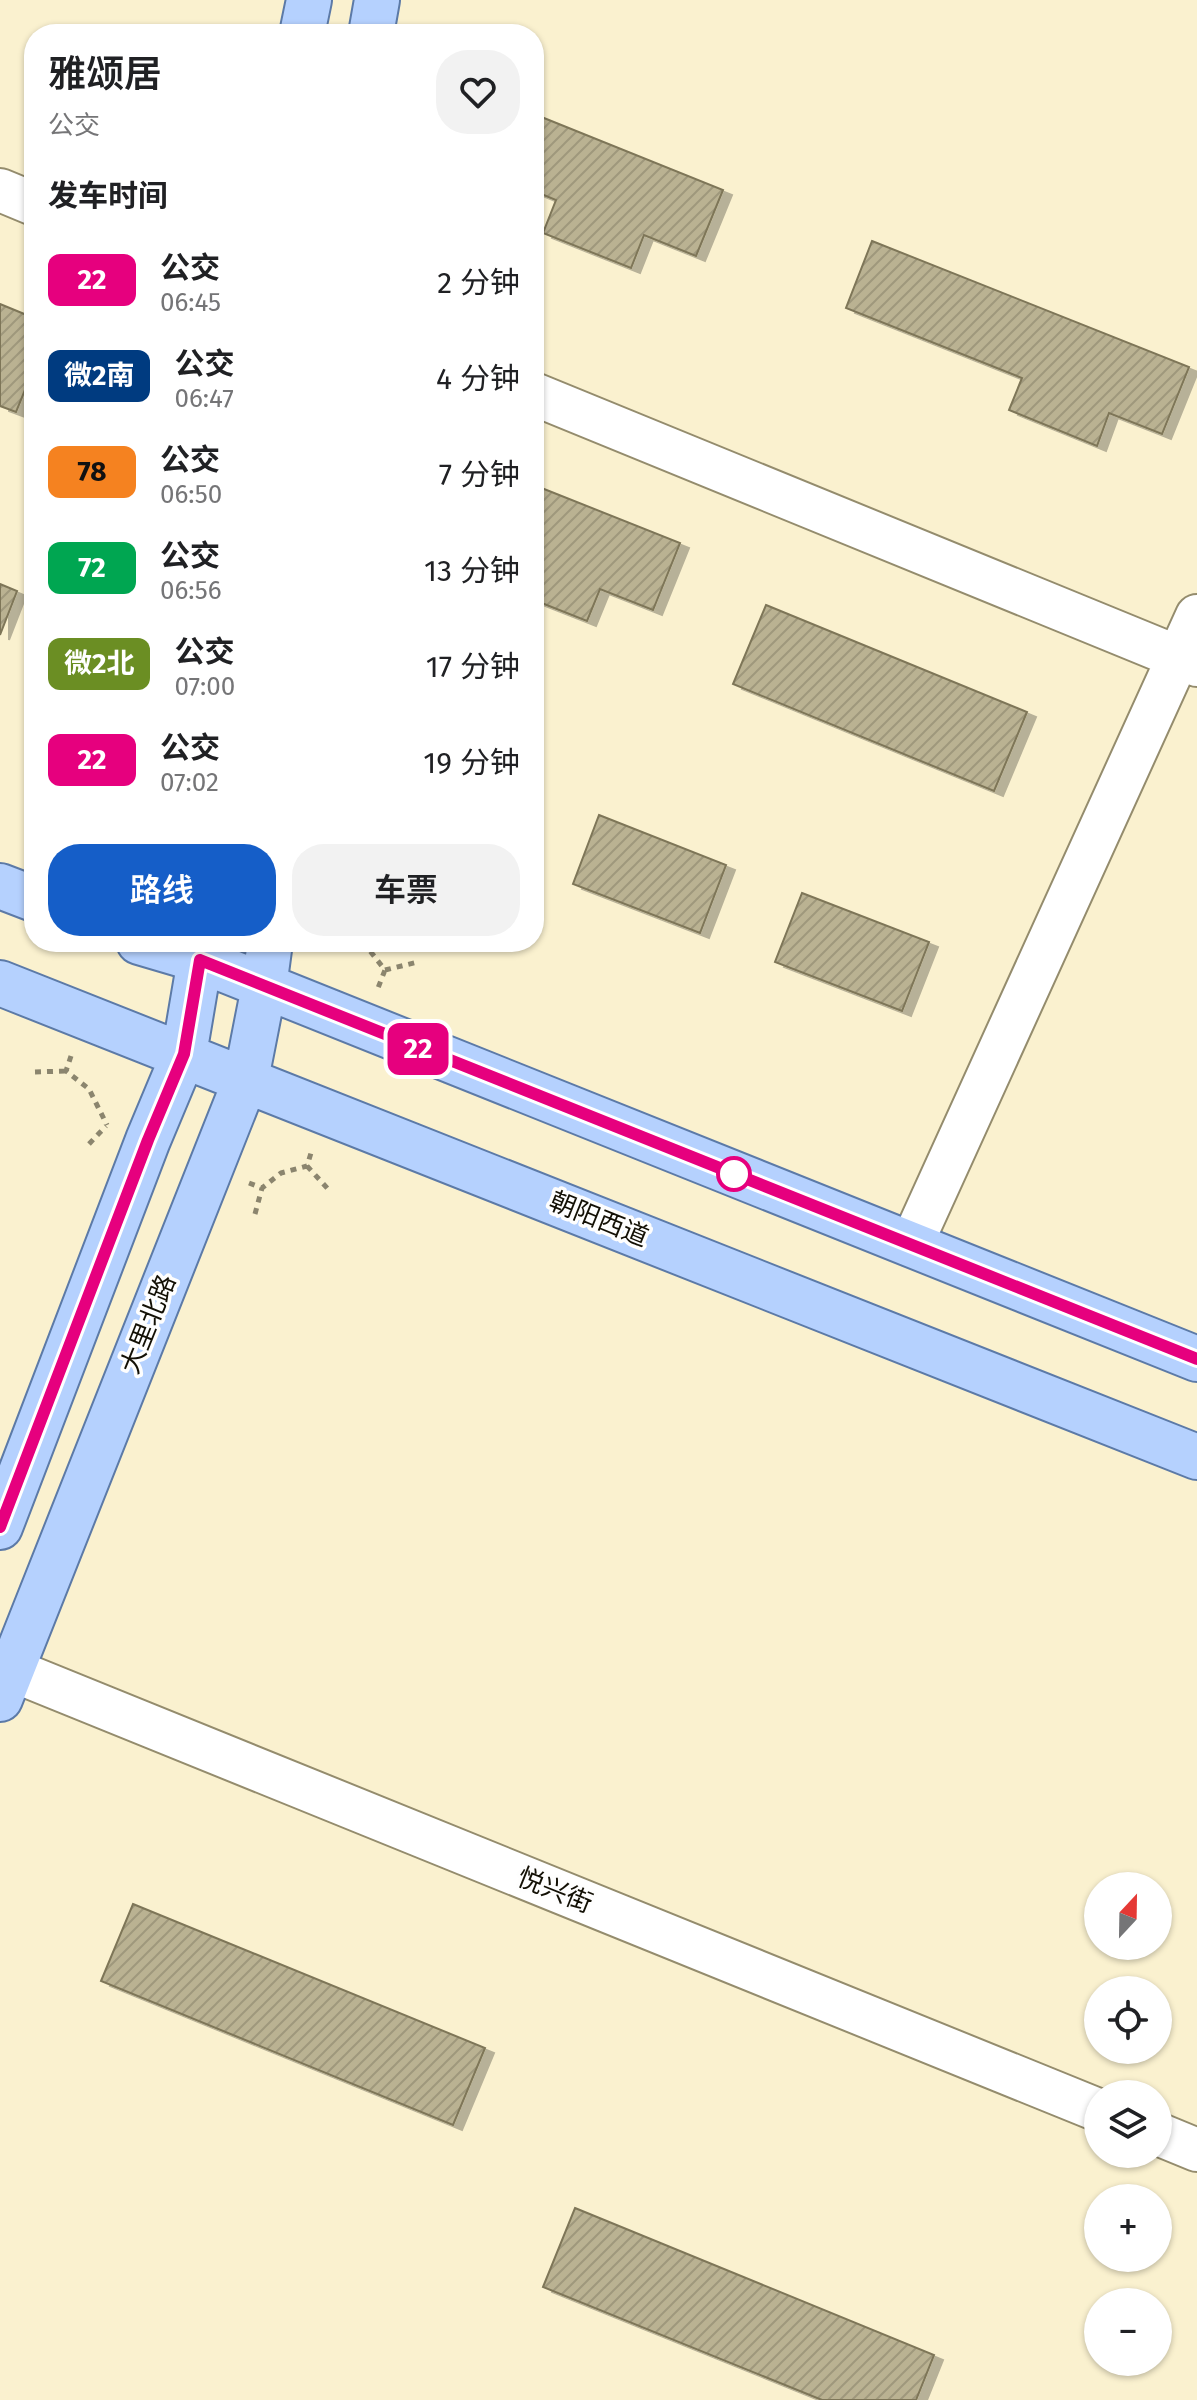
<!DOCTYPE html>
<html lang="zh">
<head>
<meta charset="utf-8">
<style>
  :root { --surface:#fff; --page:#f2f2f2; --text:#202124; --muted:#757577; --accent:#155ec8 }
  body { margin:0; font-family:"Fira Sans","Noto Sans SC",sans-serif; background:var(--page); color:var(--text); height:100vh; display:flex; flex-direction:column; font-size:30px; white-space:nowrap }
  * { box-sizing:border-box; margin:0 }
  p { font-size:26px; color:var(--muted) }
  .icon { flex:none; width:44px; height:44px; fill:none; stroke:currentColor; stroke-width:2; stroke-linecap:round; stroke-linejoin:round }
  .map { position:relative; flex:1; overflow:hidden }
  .drawer { position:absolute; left:24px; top:24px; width:520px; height:928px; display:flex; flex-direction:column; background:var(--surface); border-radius:32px; box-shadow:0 2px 6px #0004 }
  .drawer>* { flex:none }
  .badge { padding:0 16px; border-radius:12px; font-size:28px; line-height:52px }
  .needle { width:52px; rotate:22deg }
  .controls { position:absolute; left:1084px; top:1872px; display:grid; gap:16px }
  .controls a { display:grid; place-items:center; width:88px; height:88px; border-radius:50%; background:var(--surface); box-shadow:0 2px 6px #0004; font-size:40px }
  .map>.badge { position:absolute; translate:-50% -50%; box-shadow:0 0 0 4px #fff }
  h2 { padding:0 24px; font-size:30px; line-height:72px }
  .round { display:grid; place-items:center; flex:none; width:84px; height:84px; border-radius:32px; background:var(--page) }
  .overview { display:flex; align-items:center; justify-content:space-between; height:136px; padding:0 24px }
  h1 { font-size:38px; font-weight:600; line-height:60px }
  .cta { display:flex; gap:16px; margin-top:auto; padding:16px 24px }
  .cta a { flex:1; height:92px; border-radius:32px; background:var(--accent); color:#fff; font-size:32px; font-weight:600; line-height:92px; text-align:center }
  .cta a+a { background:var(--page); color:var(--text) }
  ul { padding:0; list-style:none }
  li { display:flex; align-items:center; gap:24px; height:96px; padding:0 24px }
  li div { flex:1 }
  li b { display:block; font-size:30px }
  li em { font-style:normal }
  li .badge { min-width:88px; font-weight:700; text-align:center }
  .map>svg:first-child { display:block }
  .building { fill:url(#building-hatch); stroke:#7e7658; stroke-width:2; filter:url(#shadow) }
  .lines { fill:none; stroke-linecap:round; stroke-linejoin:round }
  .minor-casing { stroke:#948c6d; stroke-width:46 }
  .major-casing { stroke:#5c7aa7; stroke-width:48 }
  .path { stroke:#8b856e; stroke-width:5; stroke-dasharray:6 6; stroke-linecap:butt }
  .minor { stroke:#fff; stroke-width:42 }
  .major { stroke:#b5d1fe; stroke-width:44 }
  .line-casing { stroke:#fff; stroke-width:18 }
  .line { stroke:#e6007e; stroke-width:12 }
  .stop-dot { fill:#fff; stroke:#e6007e; stroke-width:4 }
  .labels { text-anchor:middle; stroke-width:7; stroke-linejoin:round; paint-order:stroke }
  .street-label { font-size:26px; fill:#131005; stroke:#fefefe }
</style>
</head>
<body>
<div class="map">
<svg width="1197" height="2400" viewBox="0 0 1197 2400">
  <defs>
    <pattern id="building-hatch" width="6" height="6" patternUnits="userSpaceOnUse" patternTransform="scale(2)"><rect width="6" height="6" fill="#bab292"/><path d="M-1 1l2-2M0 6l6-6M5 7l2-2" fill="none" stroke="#9f987c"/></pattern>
    <filter id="shadow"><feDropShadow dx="9" dy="5" stdDeviation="0" flood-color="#0004"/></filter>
  </defs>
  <rect width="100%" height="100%" fill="#faf1cf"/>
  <path class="building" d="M534,114L723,190L696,256L644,235L631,268L543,233L556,200L534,191Z
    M872,241L1189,367L1162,434L1109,413L1097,446L1009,410L1022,378L846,308Z
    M0,304L34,318V368L16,412L0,406Z
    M534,485L680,543L653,610L600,589L587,621L534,600Z
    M0,584L17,591L0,635Z
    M766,605L1027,712L994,791L733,684Z
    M599,815L726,865L700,933L573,884Z
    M802,893L929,942L902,1011L775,962Z
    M133,1904L485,2048L453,2125L101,1981Z
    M575,2208L934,2355L916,2400H822L543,2287Z"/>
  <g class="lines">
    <g class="minor-casing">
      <path id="minor" d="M0,190L34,204
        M534,394L1197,665
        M911,1245L1197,616
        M12,1670L1098,2110
        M1158,2134L1197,2150"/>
    </g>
    <g class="major-casing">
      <path id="major" d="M302,34L309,0
        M371,34L377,0
        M0,886L34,899
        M139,942L200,960L1197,1359
        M0,983L1197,1457
        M0,1527L148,1140L184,1054L203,942
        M0,1699L246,1079L264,987L270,942"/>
    </g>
    <path class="path" d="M363,942L385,970L378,988
      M385,970L418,962
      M71,1056L66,1071L89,1089L107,1125
      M35,1072L66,1071
      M89,1144L106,1126
      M307,1166L328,1189
      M249,1183L262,1188L281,1173L307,1166L311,1153
      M255,1214L262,1188"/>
    <use href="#minor" class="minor"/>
    <use href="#major" class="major"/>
  </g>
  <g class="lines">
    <g class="line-casing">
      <path id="line" d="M0,1527L148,1140L184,1054L200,960L1197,1359"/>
    </g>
    <use href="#line" class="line"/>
  </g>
  <circle class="stop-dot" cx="734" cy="1174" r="16"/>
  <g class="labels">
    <g class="street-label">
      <text transform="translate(599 1219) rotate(22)" y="9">朝阳西道</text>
      <text transform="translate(148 1324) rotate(-68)" y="9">大里北路</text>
      <text transform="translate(555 1890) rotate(22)" y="9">悦兴街</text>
    </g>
  </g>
</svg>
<div class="controls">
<a><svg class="needle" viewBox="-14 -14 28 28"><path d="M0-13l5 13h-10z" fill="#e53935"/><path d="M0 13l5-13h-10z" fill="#757577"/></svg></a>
<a><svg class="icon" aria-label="locate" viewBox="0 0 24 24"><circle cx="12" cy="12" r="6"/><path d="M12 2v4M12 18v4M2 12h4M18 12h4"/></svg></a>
<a><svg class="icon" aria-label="layers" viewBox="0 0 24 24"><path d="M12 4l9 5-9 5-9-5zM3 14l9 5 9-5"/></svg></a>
<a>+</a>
<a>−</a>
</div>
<b class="badge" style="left:418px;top:1049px;background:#e6007e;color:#fff">22</b>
<section class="drawer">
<div class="overview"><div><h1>雅颂居</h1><p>公交</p></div><a class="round"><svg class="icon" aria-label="heart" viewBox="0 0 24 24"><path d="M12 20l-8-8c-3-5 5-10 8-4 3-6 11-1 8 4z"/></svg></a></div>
<h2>发车时间</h2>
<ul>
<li><span class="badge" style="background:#e6007e;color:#fff">22</span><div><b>公交</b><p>06:45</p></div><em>2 分钟</em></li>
<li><span class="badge" style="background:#003b80;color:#fff">微2南</span><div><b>公交</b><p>06:47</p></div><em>4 分钟</em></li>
<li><span class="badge" style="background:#f58220;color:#111">78</span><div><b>公交</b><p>06:50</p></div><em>7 分钟</em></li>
<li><span class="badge" style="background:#00a651;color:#fff">72</span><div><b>公交</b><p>06:56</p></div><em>13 分钟</em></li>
<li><span class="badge" style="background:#6b8e23;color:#fff">微2北</span><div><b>公交</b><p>07:00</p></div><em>17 分钟</em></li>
<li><span class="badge" style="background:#e6007e;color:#fff">22</span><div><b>公交</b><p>07:02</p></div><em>19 分钟</em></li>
</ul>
<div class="cta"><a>路线</a><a>车票</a></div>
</section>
</div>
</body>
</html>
